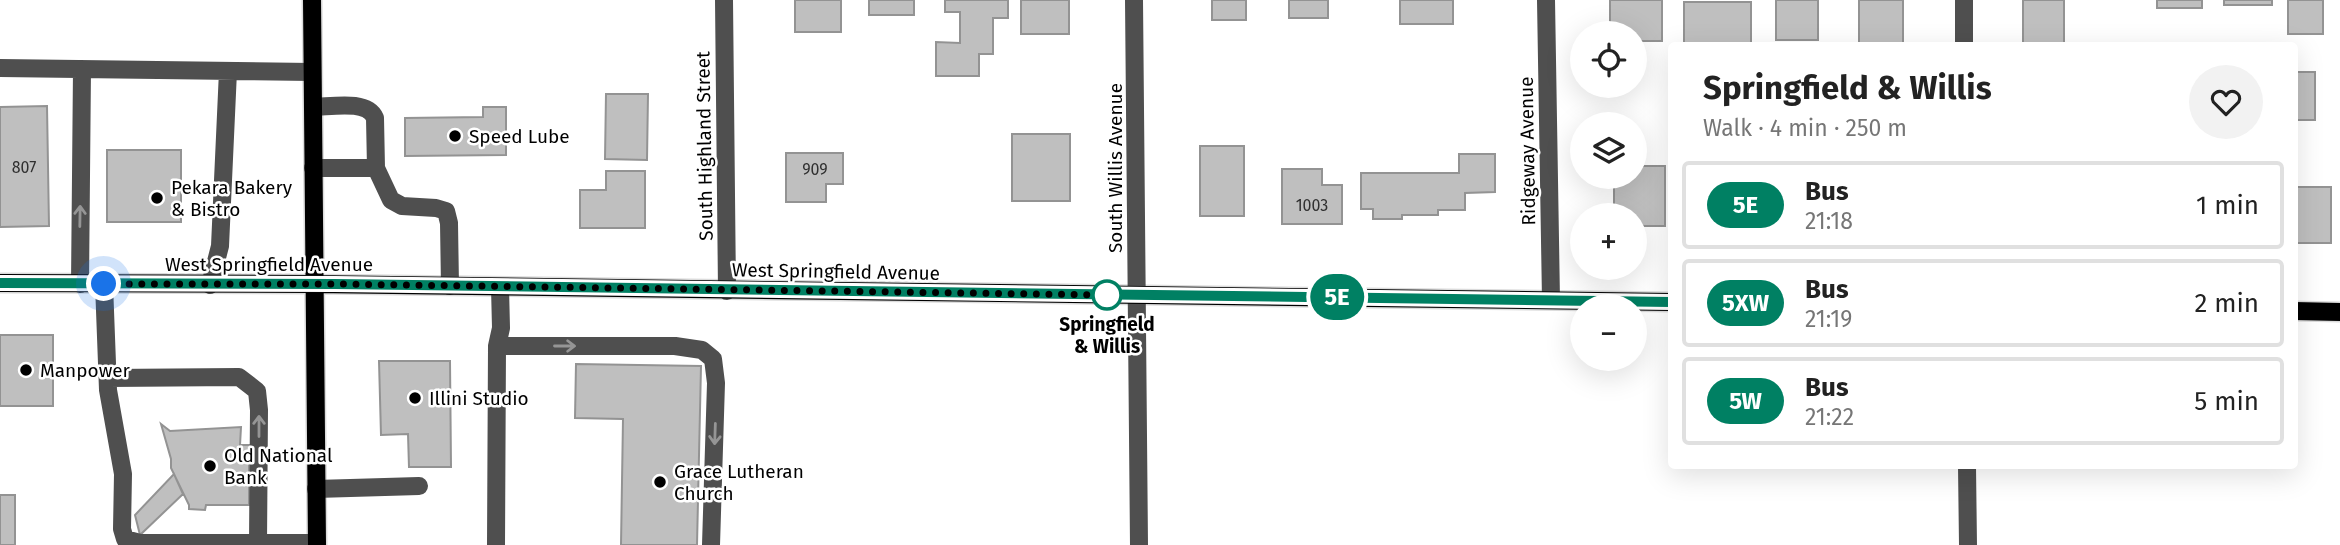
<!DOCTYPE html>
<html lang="en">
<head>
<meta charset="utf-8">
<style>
  :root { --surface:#fff; --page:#f2f2f2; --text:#222; --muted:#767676; --line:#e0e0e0 }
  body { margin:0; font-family:"Fira Sans",sans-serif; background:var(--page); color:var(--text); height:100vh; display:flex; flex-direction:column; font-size:26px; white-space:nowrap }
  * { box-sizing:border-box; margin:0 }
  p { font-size:23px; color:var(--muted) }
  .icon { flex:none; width:38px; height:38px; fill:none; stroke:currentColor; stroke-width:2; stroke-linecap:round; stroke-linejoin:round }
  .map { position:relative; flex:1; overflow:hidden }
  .details { position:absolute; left:1668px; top:42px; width:630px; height:427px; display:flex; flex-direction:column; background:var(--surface); border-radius:7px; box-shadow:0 7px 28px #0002 }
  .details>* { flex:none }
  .badge { padding:0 14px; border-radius:23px; font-size:24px; line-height:46px }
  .buttons { position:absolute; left:1570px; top:21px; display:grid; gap:14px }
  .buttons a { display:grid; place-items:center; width:77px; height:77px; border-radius:50%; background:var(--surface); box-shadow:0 7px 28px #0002; font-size:35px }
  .you { position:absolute; width:35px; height:35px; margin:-18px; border:5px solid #fff; border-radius:50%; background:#1a73e8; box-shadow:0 0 0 10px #1a73e833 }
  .map>.badge { position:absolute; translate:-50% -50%; box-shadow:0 0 0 4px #fff }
  .round { display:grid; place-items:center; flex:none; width:74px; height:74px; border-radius:37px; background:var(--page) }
  .summary { display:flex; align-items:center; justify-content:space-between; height:119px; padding:0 35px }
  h1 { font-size:33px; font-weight:700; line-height:52px }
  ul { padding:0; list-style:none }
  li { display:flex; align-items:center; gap:21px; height:88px; margin:0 14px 10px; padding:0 21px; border:4px solid var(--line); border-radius:7px }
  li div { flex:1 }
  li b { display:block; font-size:26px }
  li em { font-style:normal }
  li .badge { min-width:77px; font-weight:700; text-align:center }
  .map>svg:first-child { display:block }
  .building { fill:#bfbfbf; stroke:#939393; stroke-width:2 }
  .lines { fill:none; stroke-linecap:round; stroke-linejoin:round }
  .major-casing { stroke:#dbdbdb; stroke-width:21 }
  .minor { stroke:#4f4f4f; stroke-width:18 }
  .major { stroke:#000; stroke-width:18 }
  .oneway { stroke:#959595 }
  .line-casing { stroke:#fff; stroke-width:16 }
  .line { stroke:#008063; stroke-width:10 }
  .walk { stroke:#000; stroke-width:7; stroke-dasharray:0 12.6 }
  .poi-dot { fill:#000; stroke:#fff; stroke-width:2.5 }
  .stop-dot { fill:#fff; stroke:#008063; stroke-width:3.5 }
  .labels { text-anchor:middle; stroke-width:5; stroke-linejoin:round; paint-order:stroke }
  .number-label { font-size:16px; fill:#303030 }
  .poi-label { font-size:19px; fill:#000; stroke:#fff; text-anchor:start }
  .street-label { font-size:19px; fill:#000; stroke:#fff }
  .stop-label { font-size:19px; font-weight:bold; fill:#000; stroke:#fff }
</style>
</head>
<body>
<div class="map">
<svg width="2340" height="545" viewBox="0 0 2340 545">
  <rect width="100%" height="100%" fill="#fff"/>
  <path class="building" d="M795,0H841V32H795Z
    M869,0H914V15H869Z
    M945,0H1008V18H993V54H979V76H936V42L960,43V12H945Z
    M1021,0H1069V34H1021Z
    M1212,0H1246V20H1212Z
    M1289,0H1328V18H1289Z
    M1400,0H1453V24H1400Z
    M1610,0H1662V41H1634V33H1610Z
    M1776,0H1818V40H1776Z
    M1859,0H1903V46H1859Z
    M2023,0H2064V46H2023Z
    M2157,0H2202V8H2157Z
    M2224,0H2272V5H2224Z
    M2288,0H2323V34H2288Z
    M1684,2H1751V46H1684Z
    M2294,72H2315V120H2294Z
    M606,94H648L647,160L605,159Z
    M47,106L49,226L0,227V107Z
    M483,107H506V155L405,156V118L483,117Z
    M1012,134H1070V201H1012Z
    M1200,146H1244V216H1200Z
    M107,150H181V222H107Z
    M786,153H843V184H826V202H786Z
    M1459,154H1495V192L1465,193V210H1438V215H1402V219H1373V209H1361V173H1459Z
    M1634,166H1665V226H1634V215H1614V177H1634Z
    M1282,169H1322V185H1342V224H1282Z
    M606,171H645V228H580V190H606Z
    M2295,187H2331V243H2295Z
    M0,335H53V406H0Z
    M379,361H450L451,467H409L408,434L381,435Z
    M576,364L701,366L697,545H621L623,419L575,418Z
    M161,424L170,431L241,427L240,445H249V505H206L205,510L189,509V505L171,468V459Z
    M174,474L183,494L140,535L135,515Z
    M0,495H15V545H0Z"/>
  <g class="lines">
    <g class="major-casing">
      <path id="major" d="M312,0L317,545
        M0,283L314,284L1671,302
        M2294,311L2340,312"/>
    </g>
    <path class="minor" d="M724,0L727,291
      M1134,0L1139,545
      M1546,0L1551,300
      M1964,0V46
      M0,68L312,72
      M313,107C330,107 367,99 375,118L376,168L391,200L402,206L436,208L446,211L449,223L450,286
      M313,168H376
      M80,284L82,69
      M104,284L108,390L123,474L122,529L125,539L140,543H317
      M210,285L220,246L228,71
      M497,346H675L702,350L713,359L716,383L711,545
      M108,378L239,377L257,391L259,410L258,543
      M1967,466L1968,545
      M316,489L419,486
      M496,545L497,346L501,328L500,287"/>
    <use href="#major" class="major"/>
  </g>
  <defs><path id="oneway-shaft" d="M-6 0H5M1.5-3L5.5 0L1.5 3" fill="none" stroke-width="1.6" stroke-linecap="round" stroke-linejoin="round" transform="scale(1.75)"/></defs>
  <g class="oneway">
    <use href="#oneway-shaft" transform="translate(80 216) rotate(-89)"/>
    <use href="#oneway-shaft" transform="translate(565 346)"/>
    <use href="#oneway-shaft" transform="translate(259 426) rotate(-90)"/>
    <use href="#oneway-shaft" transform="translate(715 434) rotate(92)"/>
  </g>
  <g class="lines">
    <g class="line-casing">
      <path id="line" d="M0,283L335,284L1671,302"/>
    </g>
    <use href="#line" class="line"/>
    <path class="walk" d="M104,284H335L1107,295"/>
  </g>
  <g class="poi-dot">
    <circle cx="455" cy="136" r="7"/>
    <circle cx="157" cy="198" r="7"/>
    <circle cx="26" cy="370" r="7"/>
    <circle cx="415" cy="398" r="7"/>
    <circle cx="210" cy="466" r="7"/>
    <circle cx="660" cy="482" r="7"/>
  </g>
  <circle class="stop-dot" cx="1107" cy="295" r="14"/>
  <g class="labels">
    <g class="number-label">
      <text x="24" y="173">807</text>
      <text x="815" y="175">909</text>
      <text x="1312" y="211">1003</text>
    </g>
    <g class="poi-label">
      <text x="469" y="143">Speed Lube</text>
      <text x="171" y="194">Pekara Bakery<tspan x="171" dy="22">&amp; Bistro</tspan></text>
      <text x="40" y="377">Manpower</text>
      <text x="429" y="405">Illini Studio</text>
      <text x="224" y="462">Old National<tspan x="224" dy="22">Bank</tspan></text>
      <text x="674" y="478">Grace Lutheran<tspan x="674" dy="22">Church</tspan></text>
    </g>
    <g class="street-label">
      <text transform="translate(704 146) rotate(-91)" y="7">South Highland Street</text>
      <text transform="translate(1527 151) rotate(-91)" y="7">Ridgeway Avenue</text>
      <text transform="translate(1115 168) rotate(-90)" y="7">South Willis Avenue</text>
      <text x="269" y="271">West Springfield Avenue</text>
      <text transform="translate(836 271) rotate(1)" y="7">West Springfield Avenue</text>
    </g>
    <g class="stop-label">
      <text x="1107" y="331">Springfield<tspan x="1107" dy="22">&amp; Willis</tspan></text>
    </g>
  </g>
</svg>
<div class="buttons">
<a><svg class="icon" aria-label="locate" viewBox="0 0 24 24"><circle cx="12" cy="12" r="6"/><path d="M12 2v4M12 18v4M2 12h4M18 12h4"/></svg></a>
<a><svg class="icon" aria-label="layers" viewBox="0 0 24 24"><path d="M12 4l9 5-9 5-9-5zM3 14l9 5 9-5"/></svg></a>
<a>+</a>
<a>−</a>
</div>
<div class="you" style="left:104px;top:284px"></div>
<b class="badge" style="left:1337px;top:297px;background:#008063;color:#fff">5E</b>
<section class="details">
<div class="summary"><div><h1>Springfield &amp; Willis</h1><p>Walk · 4 min · 250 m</p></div><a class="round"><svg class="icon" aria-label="heart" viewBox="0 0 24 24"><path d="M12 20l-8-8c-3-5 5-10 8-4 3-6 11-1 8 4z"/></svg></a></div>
<ul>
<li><span class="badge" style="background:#008063;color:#fff">5E</span><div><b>Bus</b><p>21:18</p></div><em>1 min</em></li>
<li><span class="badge" style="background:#008063;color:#fff">5XW</span><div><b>Bus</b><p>21:19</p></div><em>2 min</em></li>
<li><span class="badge" style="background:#008063;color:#fff">5W</span><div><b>Bus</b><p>21:22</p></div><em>5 min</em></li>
</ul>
</section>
</div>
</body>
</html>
